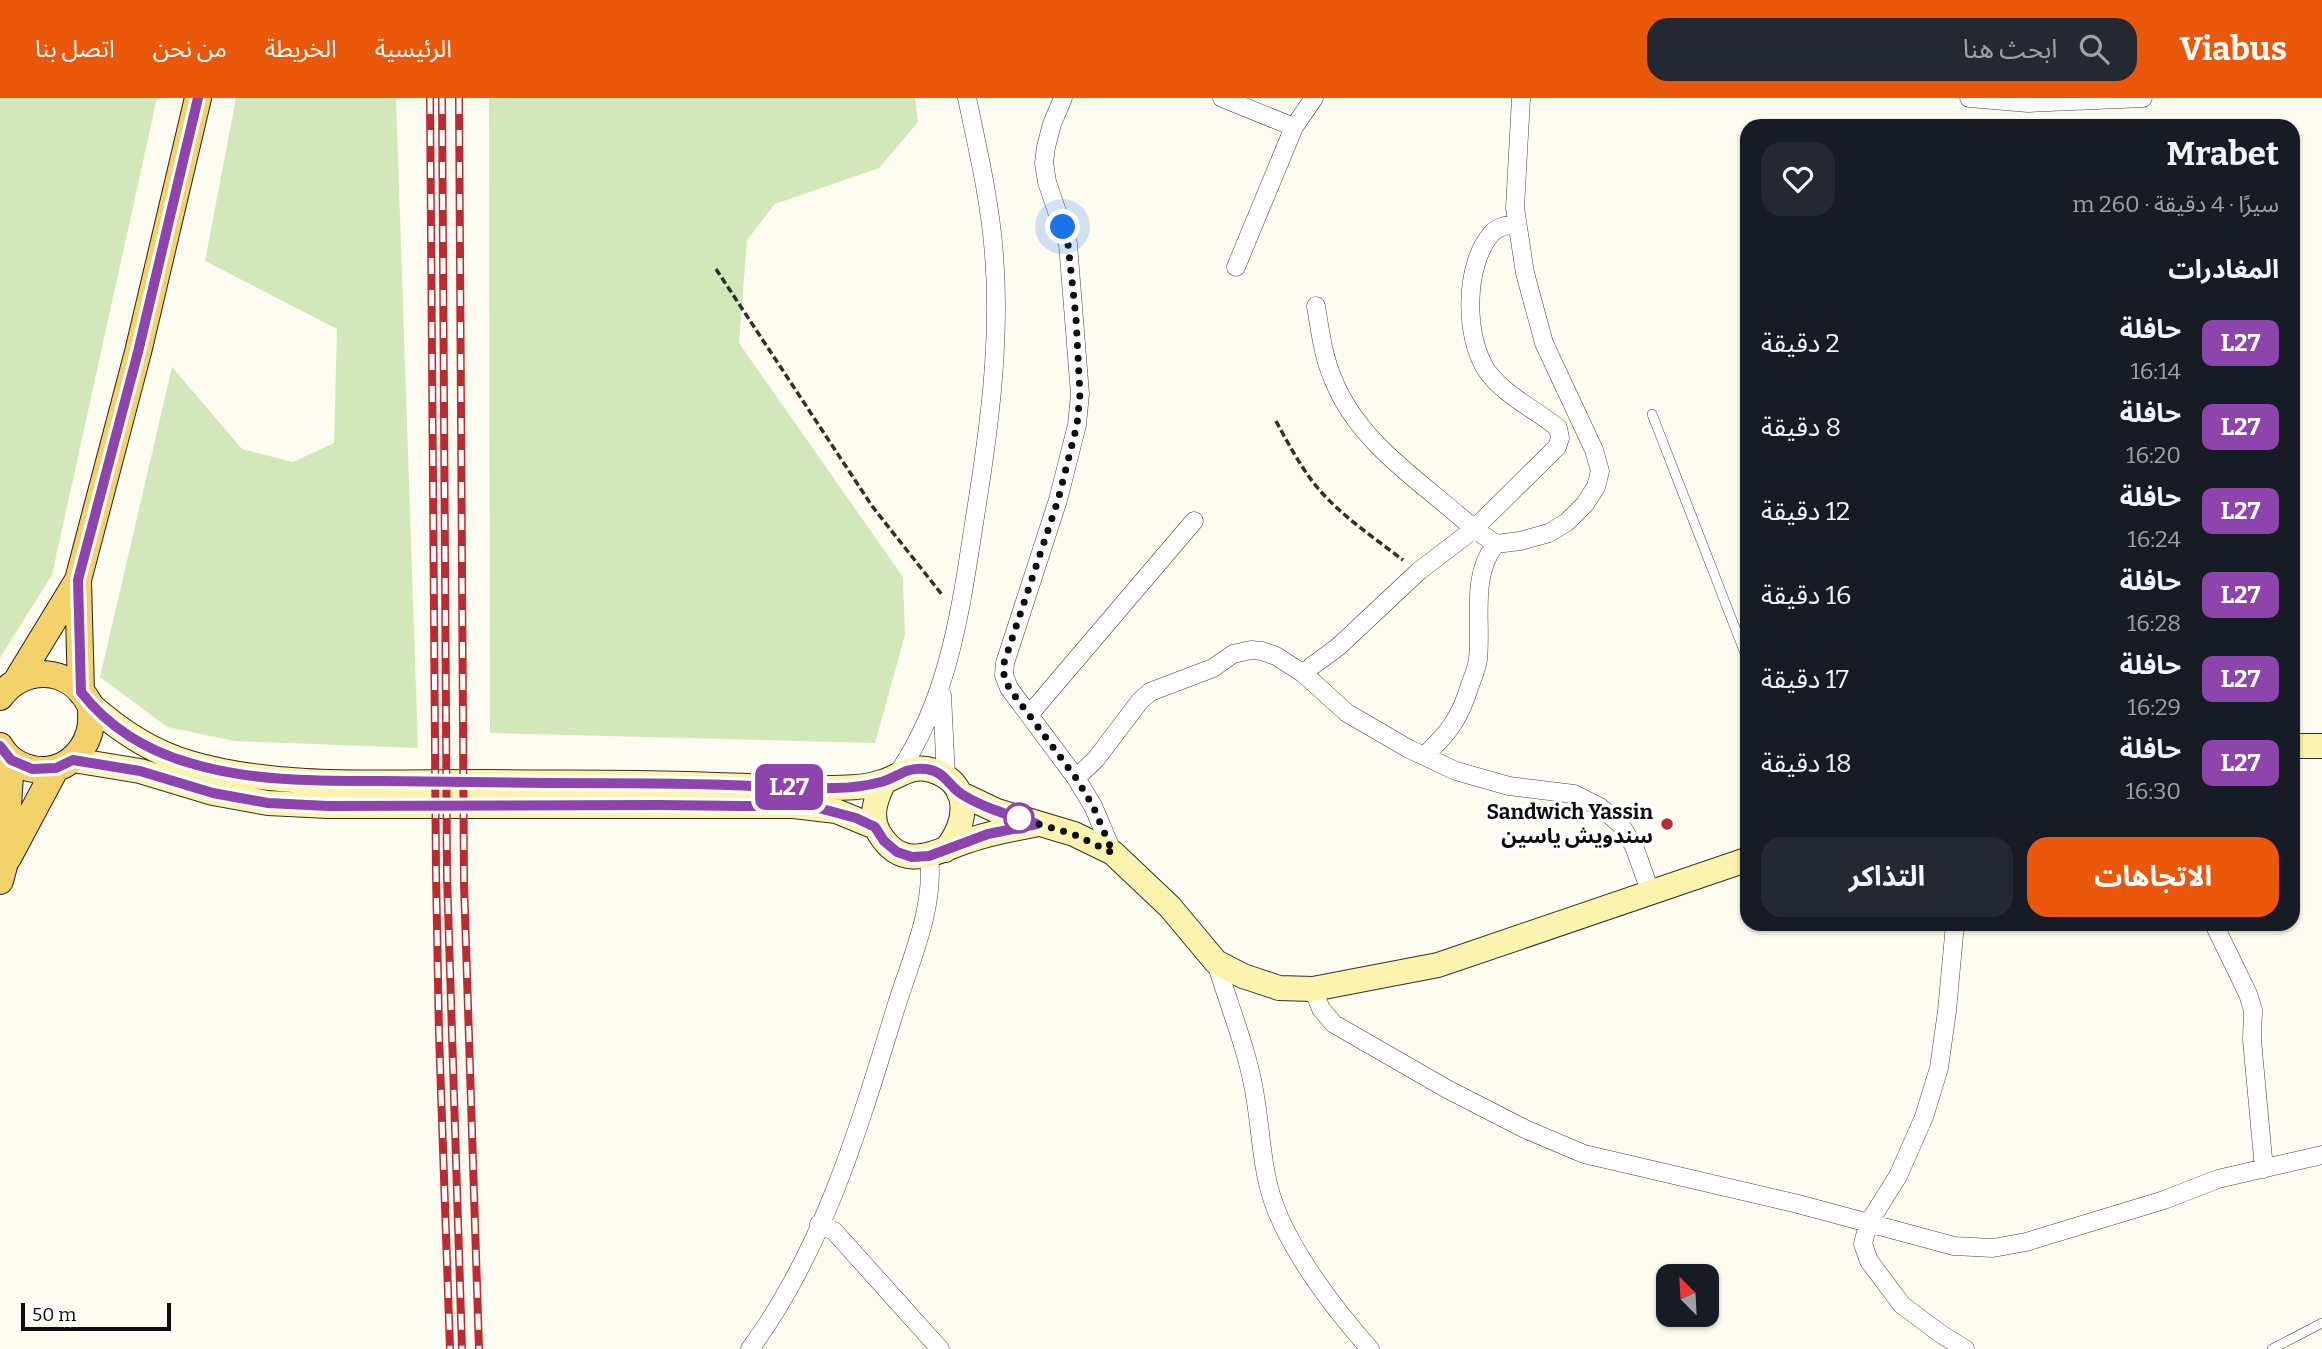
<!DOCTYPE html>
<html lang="ar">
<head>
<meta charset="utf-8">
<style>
  :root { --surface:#171b24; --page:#242831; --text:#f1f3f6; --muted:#9ea1a6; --accent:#ea580c }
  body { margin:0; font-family:Bitter,"Noto Sans Arabic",serif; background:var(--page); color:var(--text); direction:rtl; height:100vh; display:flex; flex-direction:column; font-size:26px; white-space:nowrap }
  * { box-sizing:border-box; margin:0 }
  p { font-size:23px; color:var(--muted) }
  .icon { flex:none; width:38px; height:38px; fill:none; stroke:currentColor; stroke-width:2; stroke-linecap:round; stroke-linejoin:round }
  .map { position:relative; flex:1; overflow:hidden; direction:ltr }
  .sheet { position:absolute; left:1740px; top:21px; width:560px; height:812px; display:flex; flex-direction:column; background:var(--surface); border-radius:21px; box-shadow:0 2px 5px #0004; direction:rtl }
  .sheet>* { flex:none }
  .badge { padding:0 14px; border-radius:10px; font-size:24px; line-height:46px }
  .needle { width:46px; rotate:336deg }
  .fabs { position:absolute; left:1656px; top:1166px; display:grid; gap:14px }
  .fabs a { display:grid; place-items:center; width:63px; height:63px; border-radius:14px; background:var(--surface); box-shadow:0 2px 5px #0004; font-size:35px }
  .scale { position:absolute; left:21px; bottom:18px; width:150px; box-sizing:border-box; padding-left:7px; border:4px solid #0e0e0e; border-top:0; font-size:19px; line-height:24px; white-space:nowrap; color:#0e0e0e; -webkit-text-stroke:5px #fff; paint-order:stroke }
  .you { position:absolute; width:35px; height:35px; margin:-18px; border:5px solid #fff; border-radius:50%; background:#1a73e8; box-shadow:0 0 0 10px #1a73e833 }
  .map>.badge { position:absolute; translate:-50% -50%; box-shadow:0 0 0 4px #fff }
  h2 { padding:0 21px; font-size:26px; line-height:63px }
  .round { display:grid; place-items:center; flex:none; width:74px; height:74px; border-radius:21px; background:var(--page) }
  .summary { display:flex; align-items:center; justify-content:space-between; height:119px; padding:0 21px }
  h1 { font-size:33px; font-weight:700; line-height:52px }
  .primary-button { display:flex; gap:14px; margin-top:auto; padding:14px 21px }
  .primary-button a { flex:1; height:80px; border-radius:21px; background:var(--accent); color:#fff; font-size:28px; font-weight:700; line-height:80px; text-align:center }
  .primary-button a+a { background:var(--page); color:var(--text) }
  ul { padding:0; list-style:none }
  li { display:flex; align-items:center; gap:21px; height:84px; padding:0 21px }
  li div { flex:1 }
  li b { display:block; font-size:26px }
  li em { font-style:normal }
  li .badge { min-width:77px; font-weight:700; text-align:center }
  header { display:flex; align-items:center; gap:42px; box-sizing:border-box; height:98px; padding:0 35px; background:var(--accent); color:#fff }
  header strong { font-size:33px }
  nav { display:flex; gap:38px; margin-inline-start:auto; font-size:24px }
  .search { width:490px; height:63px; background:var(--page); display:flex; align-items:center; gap:18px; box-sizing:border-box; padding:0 24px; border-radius:21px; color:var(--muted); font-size:26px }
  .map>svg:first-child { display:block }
  .green { fill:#d2e8bb }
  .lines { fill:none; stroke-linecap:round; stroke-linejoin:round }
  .lane-casing { stroke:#414141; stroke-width:10 }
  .street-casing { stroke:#414141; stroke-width:19 }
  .secondary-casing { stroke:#303030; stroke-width:26 }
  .primary-casing { stroke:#1f1f1f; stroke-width:28 }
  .path { stroke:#303030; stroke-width:3.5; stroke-dasharray:7 3.5; stroke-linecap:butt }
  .lane { stroke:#fff; stroke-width:9 }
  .street { stroke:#fff; stroke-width:18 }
  .secondary { stroke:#fcf3ae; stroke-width:24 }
  .primary { stroke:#f3d26b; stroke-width:26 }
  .rail-casing { stroke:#ba2b32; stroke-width:8 }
  .rail { stroke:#fff; stroke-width:5; stroke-dasharray:16; stroke-linecap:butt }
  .line-casing { stroke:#fff; stroke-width:16 }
  .line { stroke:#8e44ad; stroke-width:10 }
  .walk { stroke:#0e0e0e; stroke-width:7; stroke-dasharray:0 12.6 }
  .stop-dot { fill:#fff; stroke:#8e44ad; stroke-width:3.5 }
  .poi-dot { fill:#ba2b32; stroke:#fff; stroke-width:2.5 }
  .labels { text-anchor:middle; stroke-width:7; stroke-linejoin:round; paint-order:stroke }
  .poi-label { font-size:21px; font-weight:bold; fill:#0e0e0e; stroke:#fff; text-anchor:end }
</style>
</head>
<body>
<header>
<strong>Viabus</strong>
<div class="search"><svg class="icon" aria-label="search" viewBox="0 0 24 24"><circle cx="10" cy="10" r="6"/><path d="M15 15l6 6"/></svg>ابحث هنا</div>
<nav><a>الرئيسية</a><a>الخريطة</a><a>من نحن</a><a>اتصل بنا</a></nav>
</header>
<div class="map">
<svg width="2322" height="1251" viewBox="0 0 2322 1251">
  <rect width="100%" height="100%" fill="#fefcf0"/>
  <path class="green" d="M0,0H157L52,477L0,560Z
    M236,0H396L418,650L235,643L167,629L100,579L172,269L242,351L293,364L334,345L337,231L205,163Z
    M489,0H915L918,24L879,70L775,106L747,142L739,245L903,479L905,537L875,645L490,635Z"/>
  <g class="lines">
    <g class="lane-casing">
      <path id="lane" d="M1652,316L1746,558
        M2272,1251L2322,1225"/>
    </g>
    <g class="street-casing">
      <path id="street" d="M1063,0L1052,26L1046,49L1044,65L1047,84L1068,146L1080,296L1077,327L1058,402L1005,565L1004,577L1009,590L1076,680L1093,708L1113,755
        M1222,0L1294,29
        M1969,0L2028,5L2143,0
        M1517,126C1508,127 1499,128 1492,135C1464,166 1464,239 1487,273C1505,298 1535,311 1558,330L1560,340L1557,349L1474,431L1496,446L1520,443L1549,435L1567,424L1585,406L1596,389L1600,373L1594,352L1544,245L1525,175L1515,110L1521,0
        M1236,169L1294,29L1314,0
        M1304,576L1347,615L1409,651L1456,673L1509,688L1574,696L1600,709L1620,726L1634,748L1651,796
        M942,597L946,679
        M1029,617L1194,423
        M1424,658C1449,635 1460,620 1470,587C1473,579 1477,570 1478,561C1482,523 1470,477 1496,446
        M898,675C950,599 961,508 975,419C989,332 1001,244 994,156C990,103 978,52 967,0
        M1076,680L1096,661L1140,603L1150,594L1213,570L1233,556L1251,552L1262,553L1276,558L1304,576L1312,568L1338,549L1419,473L1474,431C1424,385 1359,347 1333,281C1323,258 1320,232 1316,208
        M1955,826L1947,913L1939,970L1924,1019L1898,1078L1868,1126L1863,1146L1869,1163L1902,1207L1941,1236L1965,1251
        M2214,826L2248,896L2253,912L2252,942L2264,1071
        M1216,864C1228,905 1247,951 1254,992C1261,1029 1261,1068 1273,1103C1290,1153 1335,1212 1370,1251
        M1313,891L1321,911L1334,926L1447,991L1525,1031L1584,1056L1798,1106L1954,1148L1993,1150L2026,1144L2164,1102L2218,1081L2322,1057
        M819,1126L834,1133L940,1251
        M750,1251C824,1151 860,1026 896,909C911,861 935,810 929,758"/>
    </g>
    <g class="secondary-casing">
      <path id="secondary" d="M91,607C120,633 151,654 190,665C281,692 395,683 490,684C556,685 621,684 686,686C732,687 778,690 824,690C843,690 864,690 882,684C899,679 911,666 931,672C972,684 969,725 945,752
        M2292,648H2322
        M73,662L140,673L213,695L268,705L328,708H794L836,713L875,729
        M884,684C876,700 869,718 879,735C904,777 937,752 970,742C991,735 1012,731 1034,727
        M959,695L997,713L1074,736L1113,755L1170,809L1216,864L1243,878L1279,890L1313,891L1438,867L1746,762"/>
    </g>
    <g class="primary-casing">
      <path id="primary" d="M17,582L78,482
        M81,594L78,482L138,254L198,0
        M0,599C23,567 69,568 89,605C92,610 91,619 91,626C88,650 70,670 46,672C27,673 9,664 0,648
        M8,760L56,670
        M0,783L4,768L11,662"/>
    </g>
    <path class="path" d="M716,171L872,408L943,498
      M1276,323C1288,345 1300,368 1316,388C1340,417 1373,439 1403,462"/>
    <use href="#lane" class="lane"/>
    <use href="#street" class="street"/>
    <use href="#secondary" class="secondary"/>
    <use href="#primary" class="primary"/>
    <g class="rail-casing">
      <path id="rail" d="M430,0L436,776L439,936L450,1251
        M442,0L447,777L462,1251
        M459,0L464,785L479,1251"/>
    </g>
    <use href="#rail" class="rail"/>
  </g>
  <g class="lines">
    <g class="line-casing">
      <path id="line" d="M0,648L11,662L32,671L56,670L73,662L140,673L213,695L268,705L328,708L658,707L815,709L856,720L875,729L884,743L897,754L912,759L929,758L988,736L1037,726C1012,718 986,711 963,697C949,689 945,673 926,671C904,669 899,679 881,684C866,688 850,690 834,690C799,691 764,688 728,687C668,685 608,685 548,685C494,684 439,684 384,683C320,683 252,684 190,665C147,653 108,629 81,594L78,482L138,254L198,0"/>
    </g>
    <use href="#line" class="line"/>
    <path class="walk" d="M1019,720H1017L1073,736L1113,755L1093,708L1076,680L1009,590L1004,577V565L1058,402L1077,327L1080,296L1076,220L1068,146L1063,129"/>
  </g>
  <circle class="stop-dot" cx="1019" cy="720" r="14"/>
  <circle class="poi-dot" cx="1667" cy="726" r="7"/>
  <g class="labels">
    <g class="poi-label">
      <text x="1653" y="721">Sandwich Yassin<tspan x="1653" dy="24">سندويش ياسين</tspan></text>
    </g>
  </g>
</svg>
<div class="fabs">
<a><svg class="needle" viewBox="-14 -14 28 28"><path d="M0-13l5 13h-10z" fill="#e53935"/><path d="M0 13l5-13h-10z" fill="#9ea1a6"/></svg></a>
</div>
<div class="scale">50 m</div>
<div class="you" style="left:1063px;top:129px"></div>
<b class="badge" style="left:789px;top:689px;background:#8e44ad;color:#fff">L27</b>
<section class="sheet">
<div class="summary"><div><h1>Mrabet</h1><p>سيرًا · 4 دقيقة · 260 m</p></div><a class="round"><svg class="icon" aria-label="heart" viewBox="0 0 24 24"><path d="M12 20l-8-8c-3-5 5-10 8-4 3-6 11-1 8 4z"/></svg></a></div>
<h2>المغادرات</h2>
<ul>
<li><span class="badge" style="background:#8e44ad;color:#fff">L27</span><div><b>حافلة</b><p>16:14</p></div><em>2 دقيقة</em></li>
<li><span class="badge" style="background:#8e44ad;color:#fff">L27</span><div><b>حافلة</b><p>16:20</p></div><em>8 دقيقة</em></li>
<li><span class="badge" style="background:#8e44ad;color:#fff">L27</span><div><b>حافلة</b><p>16:24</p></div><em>12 دقيقة</em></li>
<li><span class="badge" style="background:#8e44ad;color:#fff">L27</span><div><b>حافلة</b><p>16:28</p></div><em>16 دقيقة</em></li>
<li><span class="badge" style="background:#8e44ad;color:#fff">L27</span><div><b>حافلة</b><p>16:29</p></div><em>17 دقيقة</em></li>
<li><span class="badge" style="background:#8e44ad;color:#fff">L27</span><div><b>حافلة</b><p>16:30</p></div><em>18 دقيقة</em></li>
</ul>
<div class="primary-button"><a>الاتجاهات</a><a>التذاكر</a></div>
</section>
</div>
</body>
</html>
